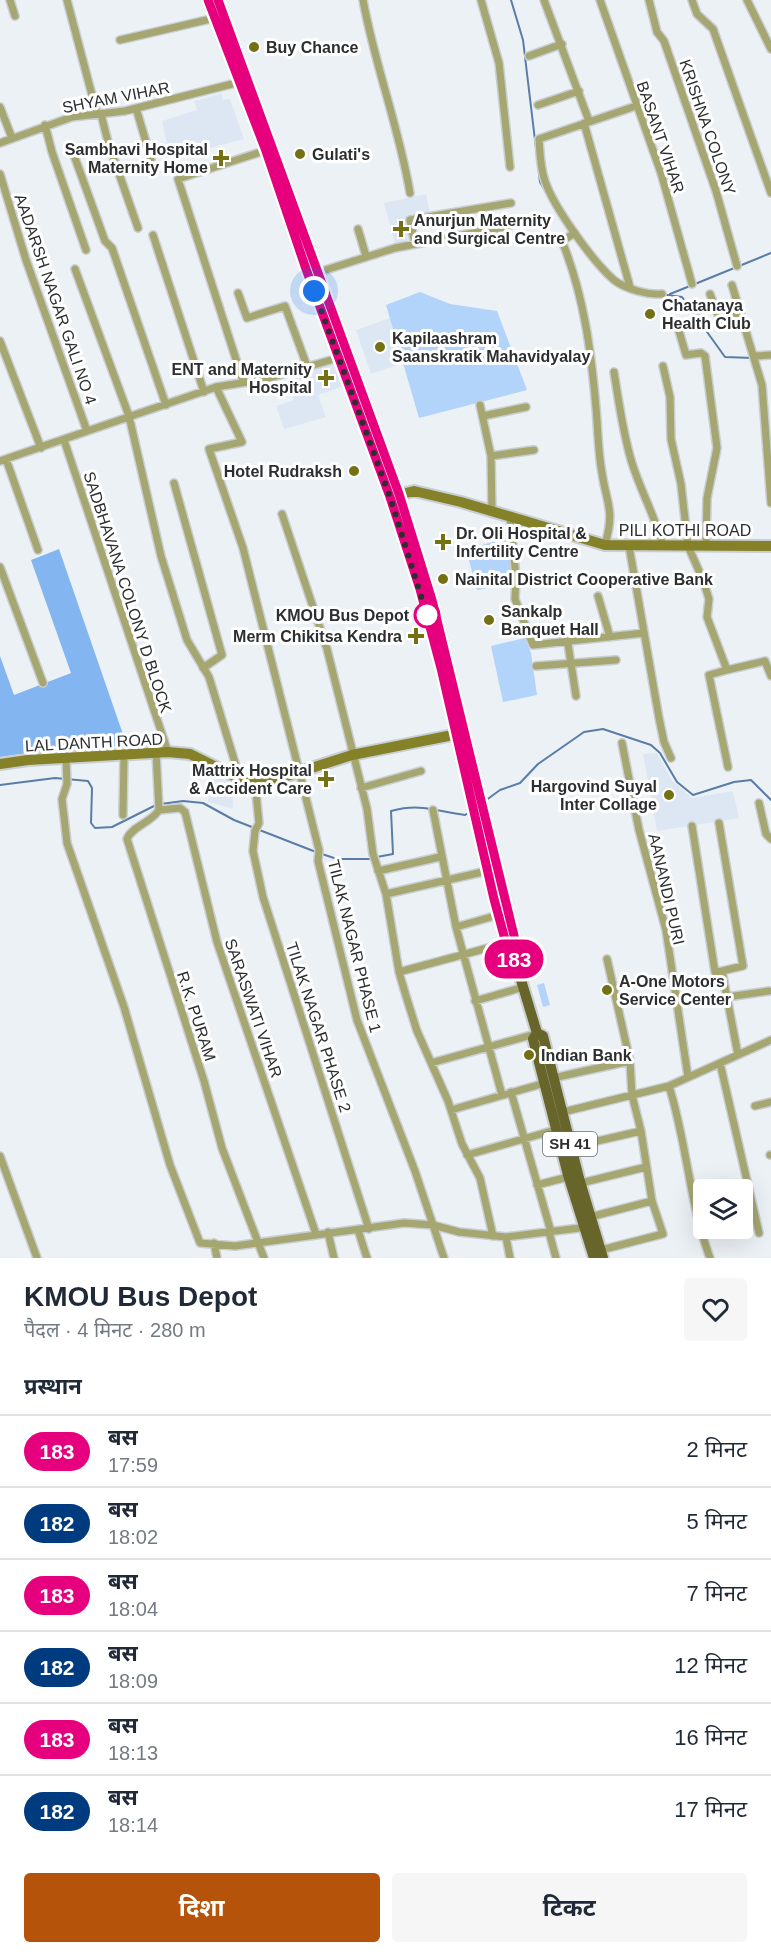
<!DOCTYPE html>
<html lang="hi">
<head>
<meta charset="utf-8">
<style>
  :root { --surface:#fff; --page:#f6f6f7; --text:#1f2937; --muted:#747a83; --line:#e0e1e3; --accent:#b45309 }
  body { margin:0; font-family:Arial,"Noto Sans Devanagari",sans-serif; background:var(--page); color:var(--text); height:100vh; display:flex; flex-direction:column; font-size:22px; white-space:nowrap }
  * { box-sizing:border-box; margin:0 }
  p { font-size:20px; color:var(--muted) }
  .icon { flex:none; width:33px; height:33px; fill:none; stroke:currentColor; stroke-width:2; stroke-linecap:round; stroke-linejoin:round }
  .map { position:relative; height:1258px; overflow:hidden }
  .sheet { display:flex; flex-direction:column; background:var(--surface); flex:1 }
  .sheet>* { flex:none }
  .badge { padding:0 12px; border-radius:20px; font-size:21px; line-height:39px }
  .fabs { position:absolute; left:693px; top:1179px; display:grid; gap:12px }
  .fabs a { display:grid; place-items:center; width:60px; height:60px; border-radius:6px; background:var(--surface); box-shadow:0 6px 24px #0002; font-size:30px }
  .you { position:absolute; width:30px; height:30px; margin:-15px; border:4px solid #fff; border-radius:50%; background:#1a73e8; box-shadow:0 0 0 9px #1a73e833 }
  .map>.badge { position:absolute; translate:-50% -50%; box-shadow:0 0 0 3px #fff }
  h2 { padding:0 24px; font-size:22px; line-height:54px }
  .round { display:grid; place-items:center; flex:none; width:63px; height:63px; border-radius:6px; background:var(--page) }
  .summary { display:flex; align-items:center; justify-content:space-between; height:102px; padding:0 24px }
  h1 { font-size:28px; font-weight:700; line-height:45px }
  .button { display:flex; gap:12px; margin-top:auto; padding:12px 24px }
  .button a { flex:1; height:69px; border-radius:6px; background:var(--accent); color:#fff; font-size:24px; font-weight:700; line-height:69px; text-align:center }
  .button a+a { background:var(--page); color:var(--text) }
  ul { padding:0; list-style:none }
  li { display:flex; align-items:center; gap:18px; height:72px; padding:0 24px; border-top:2px solid var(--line) }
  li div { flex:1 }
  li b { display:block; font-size:22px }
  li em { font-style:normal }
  li .badge { min-width:66px; font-weight:700; text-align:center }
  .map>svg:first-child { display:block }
  .built { fill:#dde7f3 }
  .green { fill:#b2d3fa }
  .forest { fill:#83b6f0 }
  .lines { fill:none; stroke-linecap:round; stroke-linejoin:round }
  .stream { stroke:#597da6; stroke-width:2 }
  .street-casing { stroke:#c9ced2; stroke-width:10 }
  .secondary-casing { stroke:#c9ced2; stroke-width:14 }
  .primary-casing { stroke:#c9ced2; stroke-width:14 }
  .street { stroke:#a6a671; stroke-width:7 }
  .secondary { stroke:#848128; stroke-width:10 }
  .primary { stroke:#676529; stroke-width:10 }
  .line-casing { stroke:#fff; stroke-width:14 }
  .line { stroke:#e6007e; stroke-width:9 }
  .walk { stroke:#2c2e30; stroke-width:6; stroke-dasharray:0 10.8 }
  .poi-dot { fill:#747114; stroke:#fff; stroke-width:2 }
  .stop-dot { fill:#fff; stroke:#e6007e; stroke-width:3 }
  .labels { text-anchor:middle; stroke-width:6; stroke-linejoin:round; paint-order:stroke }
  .shield { fill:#fff; stroke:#6b6d6e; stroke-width:1.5 }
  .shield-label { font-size:15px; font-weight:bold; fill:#2c2e30 }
  .poi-label { font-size:16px; font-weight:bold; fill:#2c2e30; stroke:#fff; text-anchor:start }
  .street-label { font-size:16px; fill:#2c2e30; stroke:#fff }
  .stop-label { font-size:16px; font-weight:bold; fill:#2c2e30; stroke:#fff; text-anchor:end }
</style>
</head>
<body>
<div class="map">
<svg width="771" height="1258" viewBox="0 0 771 1258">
  <rect width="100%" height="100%" fill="#ecf1f6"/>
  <path class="built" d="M222,93L223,100L230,99L244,139L170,158L162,121L197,110L194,101Z
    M426,194L430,214L408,218L413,240L395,244L384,203Z
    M390,318L403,363L371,374L356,330Z
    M335,361L344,386L318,395L326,417L284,429L276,406L294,400L286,376Z
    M657,753L672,781L692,798L733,791L739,818L657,831L643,754Z
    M207,772L232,783L233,809L208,802Z"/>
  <path class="green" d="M420,292L450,304L497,311L527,390L419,418L386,305Z
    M508,538L512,583L477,590L466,549Z
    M525,638L531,653L537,695L503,702L491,646Z
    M544,983L550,1005L543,1007L537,985Z"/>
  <path class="forest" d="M59,549L127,746L42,751L0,757V656L14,695L71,673L31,560Z"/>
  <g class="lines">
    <path class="stream" d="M511,0L523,40L540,182L550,199
      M695,284L771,253
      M670,294L690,286
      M667,295L682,297L725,357L753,358
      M764,359H771
      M0,785L55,778L88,781L92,788L91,823L95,828L112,827L156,805
      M485,801L500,790L520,783L538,764L584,732L603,729L651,745L660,753L677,782L693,795L734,782L751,780L771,800
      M161,804L183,801L203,803L234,820L316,852
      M322,854L337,859H372
      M377,857L393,854L391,811C421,803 435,811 465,815L470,812"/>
    <g class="street-casing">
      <path id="street" d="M10,0L15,16
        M67,0L97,114
        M363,0C375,66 399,127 410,193
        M481,0L499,63L510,167
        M544,0L589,121
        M600,0L661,173L692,284
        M649,0L657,32L664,41L716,191L737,266
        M692,0L697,14L713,29L771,193
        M747,0L771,49
        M120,40L215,18
        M529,56L562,44
        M538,105L579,91
        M636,106L539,139C540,153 540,167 545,181C553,206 593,262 614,280C625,289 648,295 662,294
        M0,107L12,138
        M136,108L151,159
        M101,114L108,142L138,228
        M584,123L630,287
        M45,125L52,152L86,250
        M0,143L72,117L125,111L244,81
        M71,147L105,241L112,248L166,405
        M0,174L26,260L87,431
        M358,229L366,256
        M575,233L562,241C584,296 591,350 596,408C598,429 598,452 602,473C607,506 615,509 605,545
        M153,235L204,392
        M415,244L410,220L511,203
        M75,269L129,416L161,556L187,640L209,677L240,779
        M316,273L395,248L509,226
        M732,285L762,385L771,503
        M238,293L247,318L285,306L307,366
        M710,294L720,320L741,313
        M695,311L714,305
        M679,331L686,355L701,353L705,356L717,448L707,498L706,545
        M0,341L41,448
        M755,356L771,355
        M663,366L670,397L671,439L681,484L688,546L703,580L709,599L707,617L727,670L765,661L771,676
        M614,372C619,403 623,434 632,463C641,492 655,516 663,546
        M243,381L178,179L267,150
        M216,387L242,442L209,449L243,548L319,850L318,861L357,1020L415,1171L444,1258
        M480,405L491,456L492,512
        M483,416L526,407
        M64,440L168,752
        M491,456L534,450
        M6,459L38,550
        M0,461L216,387L266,379L341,357
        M174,483L222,655L203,668
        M282,514L327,649L367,809L373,854L386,894L399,972L406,996L417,1031L448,1101L462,1144L480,1178L493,1236
        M510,517L516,577L515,599L533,645L644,633
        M629,546L659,718L664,742L671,758
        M0,567L43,683
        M598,596L610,637
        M568,644L576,696
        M536,666L616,660
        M727,670L709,675L728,767
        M622,743L639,830L666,930L688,1077
        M156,752L159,810
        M66,758L67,784L62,799L67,843L124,1007L170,1165L200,1243L235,1246L404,1223L433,1225L459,1232L506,1237L588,1227
        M255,783L259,823L255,831L253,851L263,897L369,1229
        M361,788L421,771
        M759,803L766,834L771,839
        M159,810C152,822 131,827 127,839L204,1081L222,1148L264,1258
        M159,810L180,808L185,812L217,942L316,1234
        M433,810L456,927L502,1095
        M123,815L124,755
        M719,823L743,966L722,971
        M692,826L715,972L722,971L738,1055
        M378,871L440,857
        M386,894L487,871
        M456,927L498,915
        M399,972L506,943
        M727,997L769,991
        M475,1001L524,987
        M431,1063L535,1034
        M720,1063L759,1233
        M553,1078L630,1061
        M669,1086C687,1143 689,1202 710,1258
        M511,1092L551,1232
        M755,1106L771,1102
        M451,1110L545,1083
        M559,1113L669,1086L771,1040
        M571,1147L641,1131
        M467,1155L555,1130
        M770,1155H771
        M0,1156L37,1258
        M581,1183L646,1167
        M537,1185L568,1177
        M590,1217L652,1201
        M358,1230L367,1258
        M328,1232L334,1258
        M549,1232L556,1258
        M506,1237L510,1258
        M214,1243L217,1258
        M601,1250L663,1234L652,1201L641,1131L632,1095L630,1061L607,959"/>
    </g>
    <g class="secondary-casing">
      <path id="secondary" d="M390,497L414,491L461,502L605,545L771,546
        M0,764L28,760L168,752L190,754L240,779L255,783L274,780L352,755L463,733"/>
    </g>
    <g class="primary-casing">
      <path id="primary" d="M208,0L266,151L306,269L390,497L420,589L441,668L494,899L509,954L515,960L537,1033L533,1039L568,1175L594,1258
        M218,0L399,494L432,600L518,952L515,960
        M537,1033L543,1036L579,1178L603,1258"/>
    </g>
    <use href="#street" class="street"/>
    <use href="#secondary" class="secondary"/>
    <use href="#primary" class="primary"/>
  </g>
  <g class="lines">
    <g class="line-casing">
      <path id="line" d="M208,0L266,151L306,269L390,497L420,589L441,668L494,899L509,954L515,960L518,952L432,600L399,494L218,0"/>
    </g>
    <use href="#line" class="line"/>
    <path class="walk" d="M314,291L390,497L427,615"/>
  </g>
  <g class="poi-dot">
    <circle cx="254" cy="47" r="6"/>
    <circle cx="300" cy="154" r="6"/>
    <path d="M218 149h6v6h6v6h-6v6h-6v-6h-6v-6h6z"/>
    <path d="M398 220h6v6h6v6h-6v6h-6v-6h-6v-6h6z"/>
    <circle cx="650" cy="314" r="6"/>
    <circle cx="380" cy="347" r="6"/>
    <path d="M323 369h6v6h6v6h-6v6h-6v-6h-6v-6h6z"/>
    <circle cx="354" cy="471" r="6"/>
    <path d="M440 533h6v6h6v6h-6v6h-6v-6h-6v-6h6z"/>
    <circle cx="443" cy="579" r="6"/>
    <circle cx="489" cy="620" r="6"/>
    <path d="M413 627h6v6h6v6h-6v6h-6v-6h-6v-6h6z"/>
    <path d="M323 770h6v6h6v6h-6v6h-6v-6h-6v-6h6z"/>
    <circle cx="669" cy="795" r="6"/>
    <circle cx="607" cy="990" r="6"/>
    <circle cx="529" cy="1055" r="6"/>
  </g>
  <circle class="stop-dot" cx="427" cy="615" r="12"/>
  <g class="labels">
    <rect class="shield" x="543" y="1132" width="54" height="24" rx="4.5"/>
    <g class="shield-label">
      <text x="570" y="1149">SH 41</text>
    </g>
    <g class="poi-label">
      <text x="266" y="53">Buy Chance</text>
      <text x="208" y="155" text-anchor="end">Sambhavi Hospital<tspan x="208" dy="18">Maternity Home</tspan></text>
      <text x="312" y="160">Gulati's</text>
      <text x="414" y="226">Anurjun Maternity<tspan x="414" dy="18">and Surgical Centre</tspan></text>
      <text x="662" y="311">Chatanaya<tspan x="662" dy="18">Health Club</tspan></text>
      <text x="392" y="344">Kapilaashram<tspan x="392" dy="18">Saanskratik Mahavidyalay</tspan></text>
      <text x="312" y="375" text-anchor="end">ENT and Maternity<tspan x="312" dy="18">Hospital</tspan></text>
      <text x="342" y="477" text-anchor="end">Hotel Rudraksh</text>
      <text x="456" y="539">Dr. Oli Hospital &amp;<tspan x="456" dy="18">Infertility Centre</tspan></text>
      <text x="455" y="585">Nainital District Cooperative Bank</text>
      <text x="501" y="617">Sankalp<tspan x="501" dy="18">Banquet Hall</tspan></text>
      <text x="402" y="642" text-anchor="end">Merm Chikitsa Kendra</text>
      <text x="312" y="776" text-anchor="end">Mattrix Hospital<tspan x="312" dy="18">&amp; Accident Care</tspan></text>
      <text x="657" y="792" text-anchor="end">Hargovind Suyal<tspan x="657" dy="18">Inter Collage</tspan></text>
      <text x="619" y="987">A-One Motors<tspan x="619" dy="18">Service Center</tspan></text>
      <text x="541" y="1061">Indian Bank</text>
    </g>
    <g class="street-label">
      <text transform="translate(116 97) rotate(-11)" y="6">SHYAM VIHAR</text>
      <text transform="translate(708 127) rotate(71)" y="6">KRISHNA COLONY</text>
      <text transform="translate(661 137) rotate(71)" y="6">BASANT VIHAR</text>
      <text transform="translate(56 299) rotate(71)" y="6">AADARSH NAGAR GALI NO 4</text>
      <text x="685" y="536">PILI KOTHI ROAD</text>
      <text transform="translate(128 592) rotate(72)" y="6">SADBHAVANA COLONY D BLOCK</text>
      <text transform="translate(94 742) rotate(-3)" y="6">LAL DANTH ROAD</text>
      <text transform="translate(667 889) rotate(77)" y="6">AANANDI PURI</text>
      <text transform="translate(355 946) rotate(76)" y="6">TILAK NAGAR PHASE 1</text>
      <text transform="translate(254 1008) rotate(71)" y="6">SARASWATI VIHAR</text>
      <text transform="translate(197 1016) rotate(72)" y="6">R.K. PURAM</text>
      <text transform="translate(319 1027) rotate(72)" y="6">TILAK NAGAR PHASE 2</text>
    </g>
    <g class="stop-label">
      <text x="409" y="621">KMOU Bus Depot</text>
    </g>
  </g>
</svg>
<div class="fabs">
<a><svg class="icon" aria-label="layers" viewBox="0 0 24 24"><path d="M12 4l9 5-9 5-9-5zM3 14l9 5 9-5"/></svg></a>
</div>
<div class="you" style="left:314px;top:291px"></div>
<b class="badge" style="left:514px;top:959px;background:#e6007e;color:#fff">183</b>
</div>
<section class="sheet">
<div class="summary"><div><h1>KMOU Bus Depot</h1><p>पैदल · 4 मिनट · 280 m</p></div><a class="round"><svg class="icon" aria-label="heart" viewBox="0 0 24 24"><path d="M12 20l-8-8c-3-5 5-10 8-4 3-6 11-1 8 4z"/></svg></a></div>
<h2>प्रस्थान</h2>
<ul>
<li><span class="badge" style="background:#e6007e;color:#fff">183</span><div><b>बस</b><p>17:59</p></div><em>2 मिनट</em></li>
<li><span class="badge" style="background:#003b80;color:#fff">182</span><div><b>बस</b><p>18:02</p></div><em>5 मिनट</em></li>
<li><span class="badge" style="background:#e6007e;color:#fff">183</span><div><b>बस</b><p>18:04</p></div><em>7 मिनट</em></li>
<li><span class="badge" style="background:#003b80;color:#fff">182</span><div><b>बस</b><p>18:09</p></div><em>12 मिनट</em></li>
<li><span class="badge" style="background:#e6007e;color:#fff">183</span><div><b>बस</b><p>18:13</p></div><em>16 मिनट</em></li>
<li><span class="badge" style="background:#003b80;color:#fff">182</span><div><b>बस</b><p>18:14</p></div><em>17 मिनट</em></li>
</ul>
<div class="button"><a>दिशा</a><a>टिकट</a></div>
</section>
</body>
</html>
